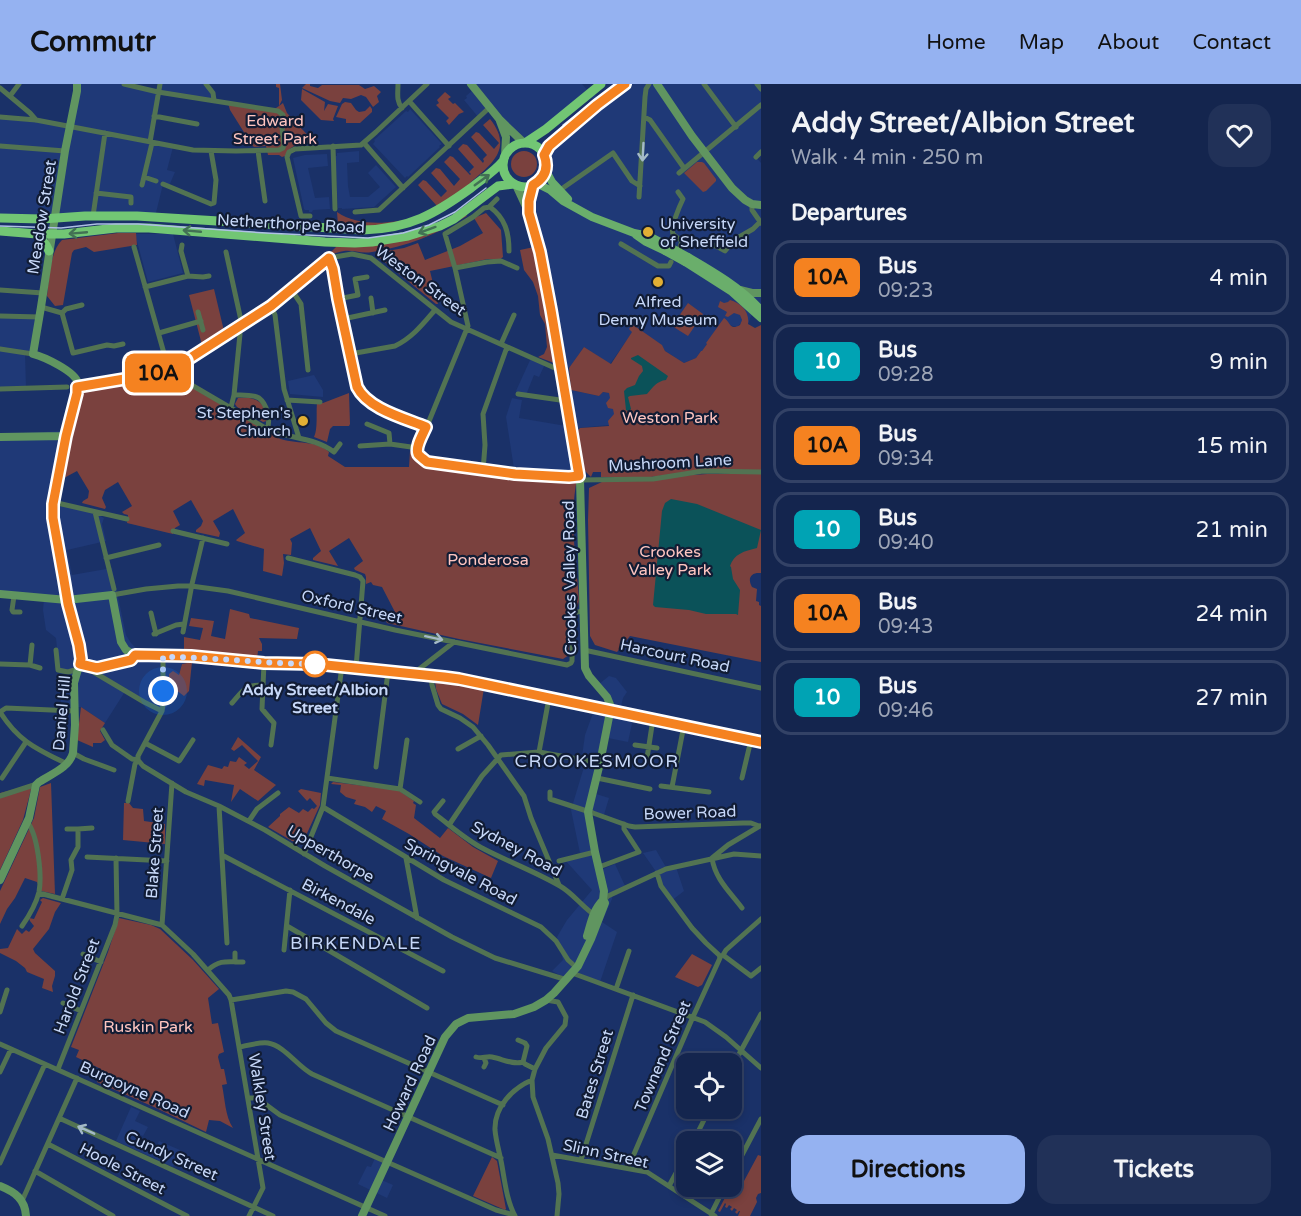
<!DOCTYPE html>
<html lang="en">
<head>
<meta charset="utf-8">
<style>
  :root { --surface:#14254e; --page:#213158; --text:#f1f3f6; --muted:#9da5b6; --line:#334266; --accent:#95b2f1 }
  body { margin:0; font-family:"Varela Round",sans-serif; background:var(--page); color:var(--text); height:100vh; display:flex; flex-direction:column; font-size:22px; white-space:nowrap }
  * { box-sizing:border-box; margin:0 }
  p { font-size:20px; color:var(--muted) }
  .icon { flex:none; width:33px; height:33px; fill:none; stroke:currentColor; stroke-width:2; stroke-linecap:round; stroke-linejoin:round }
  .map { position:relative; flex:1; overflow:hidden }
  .drawer { display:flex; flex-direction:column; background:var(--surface); width:540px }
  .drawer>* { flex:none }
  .badge { padding:0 12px; border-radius:9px; font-size:21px; line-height:39px }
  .fabs { position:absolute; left:676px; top:969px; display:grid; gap:12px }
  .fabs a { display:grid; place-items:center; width:66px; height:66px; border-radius:12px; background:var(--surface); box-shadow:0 3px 9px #0003,0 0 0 2px var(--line); font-size:30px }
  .you { position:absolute; width:30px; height:30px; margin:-15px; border:4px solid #fff; border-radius:50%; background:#1a73e8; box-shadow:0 0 0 9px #1a73e833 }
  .map>.badge { position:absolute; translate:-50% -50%; box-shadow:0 0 0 3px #fff }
  h2 { padding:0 30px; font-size:22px; line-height:54px }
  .round { display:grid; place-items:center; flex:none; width:63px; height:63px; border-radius:18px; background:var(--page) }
  .summary { display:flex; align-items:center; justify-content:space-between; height:102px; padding:0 30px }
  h1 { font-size:28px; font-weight:700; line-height:45px }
  .cta { display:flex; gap:12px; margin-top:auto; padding:12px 30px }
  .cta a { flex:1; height:69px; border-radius:18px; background:var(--accent); color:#111; font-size:24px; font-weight:700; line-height:69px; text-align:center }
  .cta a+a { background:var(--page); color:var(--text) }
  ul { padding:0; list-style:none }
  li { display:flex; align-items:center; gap:18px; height:75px; margin:0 12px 9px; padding:0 18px; border:3px solid var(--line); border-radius:18px }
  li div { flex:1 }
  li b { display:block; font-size:22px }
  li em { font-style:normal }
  li .badge { min-width:66px; font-weight:700; text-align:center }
  header { display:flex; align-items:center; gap:36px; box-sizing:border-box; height:84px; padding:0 30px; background:var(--accent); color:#111 }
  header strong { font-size:28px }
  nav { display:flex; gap:33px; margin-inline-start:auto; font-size:21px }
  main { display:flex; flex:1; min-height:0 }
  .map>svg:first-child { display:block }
  .built { fill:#1f3977 }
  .green { fill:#7a413e }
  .water { fill:#0b5259 }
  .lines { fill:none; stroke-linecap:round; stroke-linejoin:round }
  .street { stroke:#527352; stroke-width:5 }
  .secondary { stroke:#609560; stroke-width:8 }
  .primary { stroke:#6aae6b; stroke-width:8 }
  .highway { stroke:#72c674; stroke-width:9 }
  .tram { stroke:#afc0e5; stroke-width:1.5 }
  .primary-bridge { stroke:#6aae6b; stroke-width:8 }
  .oneway { stroke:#a4bac7 }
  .oneway2 { stroke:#427154 }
  .line-casing { stroke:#fff; stroke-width:14 }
  .line { stroke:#f58220; stroke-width:9 }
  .walk { stroke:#c7d8f9; stroke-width:6; stroke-dasharray:0 10.8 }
  .poi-dot { fill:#e2af34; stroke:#111c34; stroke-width:2 }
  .stop-dot { fill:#fff; stroke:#f58220; stroke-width:3 }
  .labels { text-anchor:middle; stroke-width:4.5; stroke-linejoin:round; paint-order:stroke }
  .park-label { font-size:16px; fill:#ffc5c0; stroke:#111c34 }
  .street-label { font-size:16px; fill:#c7d8f9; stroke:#111c34 }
  .poi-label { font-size:16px; fill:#c7d8f9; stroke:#111c34; text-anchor:start }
  .stop-label { font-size:16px; font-weight:bold; fill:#c7d8f9; stroke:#111c34 }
  .neighbourhood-label { font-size:18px; letter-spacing:1.5px; fill:#c7d8f9; stroke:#111c34 }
</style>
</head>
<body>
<header>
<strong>Commutr</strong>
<nav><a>Home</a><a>Map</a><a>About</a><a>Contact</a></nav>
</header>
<main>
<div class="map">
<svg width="761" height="1132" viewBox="0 0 761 1132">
  <rect width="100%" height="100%" fill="#1a3168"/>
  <path class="built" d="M77,0H124L157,8L160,0H206L214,16L158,8L150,58L173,63L167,86L175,88L169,102L163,100L155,133L0,134V33L70,43Z
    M471,0H582L590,9H594L600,16L595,26L591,21L595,17L591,14L525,59L490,23L479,34L464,16L467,14L466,12L475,4Z
    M625,0H757L761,5V68L756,73L761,79V226L759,225L751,232L748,240L741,237V239L737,243L729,241L718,242L702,268L701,267L696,274L684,279L665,267L661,261L636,243L610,280L584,263L570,283L561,284L529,117L539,97L545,90L550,89V71L552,65L620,10L619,5Z
    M410,25L442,60L439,62L440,63L408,93L407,92L405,94L373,60L375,57L374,56L406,27L408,28Z
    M359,67V78L347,79L348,102L350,113H368L380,103L368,89L376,81L396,103L374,123L342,125V124H338L335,72H337V69Z
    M327,70L328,82L308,84L315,114L329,113L330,125L313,126L312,128H309V126H305L304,125L293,74L305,71Z
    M135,150H173L183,189L148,198Z
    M37,232L32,269H25L26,304L0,305V233Z
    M531,274L545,280L539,293L534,291L526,311L518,310L516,307Z
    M314,291L323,306V313L290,310L288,297Z
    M565,306H571L599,312L603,308L609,309L615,330L609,341L578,344L576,348L573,349L579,392L515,391L506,333L512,314L522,316L519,334L566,342L570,337Z
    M69,342L73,350L59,421L94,429L104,434L102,440L106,457L67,466L72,491L112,484L126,551L131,559L136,564L146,568L191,571L192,578L182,580L179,591L169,590V621L165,625H159L126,606L105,639L81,623H61V605L56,554L46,546L43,526L44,515L0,512V350L65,347Z
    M609,592L616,594L627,608L623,614L619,630L633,635L628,658L608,654L596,710L609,714L603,734L587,729L598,787L615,780L625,802L612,808V815L602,838L617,848L600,898L576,888L569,896L552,887L563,876L557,853L567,836L592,806L565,776L580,769L571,726L587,673L582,672L585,651L593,629L595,627L607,629L612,622L599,600Z
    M656,766L667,785L676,783L684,807L671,817L657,789L643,769Z
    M131,1023L140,1027L135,1037L148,1043L143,1052L138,1050L136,1055L156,1064L159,1057L180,1066L173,1083L116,1057Z
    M375,1074L383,1079L377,1094L393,1101L387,1114L358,1100L367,1082L371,1083Z"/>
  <path class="green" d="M276,0H280L282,16L279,22L283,19L287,29L315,59C303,59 291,59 285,72L282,73L279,71H268L266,62L254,63L252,61L230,26L228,19L273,26L279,22V4L276,3Z
    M306,0H310V2L318,4L322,1H359L365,5L374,2L381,8L377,12L379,18L373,23L366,13L361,11L351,15L343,14L340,19L330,17L302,4Z
    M302,5L325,18L324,27L328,20L338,22L333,35L334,37L321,36L301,16Z
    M445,8L451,13L448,15L453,20L455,19L464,28L459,30L449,41L446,37L449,34L436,21L439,19L437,16Z
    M345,18L351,19L356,26L359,28L365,27L370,22L372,25V28L360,39H346V35L336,33L342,20Z
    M490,35C513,64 493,79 471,98L470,100L448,117L415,134L374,143L338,141L337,128C358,143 392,140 416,133C423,130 430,126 437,122L418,101L423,96L426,97L441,113L447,107L431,89L436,84L440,85L454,102L460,95L444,78L450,72L453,73L470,91L471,90L469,88L474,83L458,65L463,60L467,61L483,79L484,77L483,75L487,71L471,53L476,48L479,49L494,65L499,59L483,41Z
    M511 80a13 13 0 1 1 26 0a13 13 0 1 1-26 0Z
    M697,78H702L704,79L716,95V97L706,107L703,108L684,89Z
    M486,129L501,146L503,173L499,176L488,175L430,187L438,220H436L381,175L375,171L376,169L404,164L418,159L425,176L460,162L483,149L474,134Z
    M466,131L467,132C437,150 406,163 372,168C362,170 353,166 344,167C339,168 334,169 330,171L329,170L337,162L381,160Z
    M118,149H136L137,161L94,168L86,163L74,166L72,169L63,221L55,222L47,212C49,196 50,167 62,156Z
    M534,163L556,278L554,279L538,273L544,270L547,263L545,240L540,231L538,212L533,198L524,186L520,166Z
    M214,205L224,247L202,261L189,211Z
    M730,216C741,219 750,228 748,240L755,244L761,241V387L710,385L651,393H601V388H593L591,393L583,385L576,348L580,344L609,342L608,337L614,330L613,325L608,324L606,319L610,314L609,309L603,308L599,312L571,306L569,284L584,263L611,280L632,248L629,245L632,240L662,261L665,267L684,279L696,274L701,267H702L707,260L706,259L724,234C731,238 729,247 740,241L742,236L740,231L734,229L728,233L725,232L727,228L718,223L720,217L724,219L728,218Z
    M688,219L703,230L688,252L672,242Z
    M166,288L267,345C270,347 272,350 274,352C291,362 314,354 329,368L328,372L345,383H409L410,367L427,378L486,390L563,395H577C569,434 576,475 579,515L578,522L570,530L569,571L563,575L459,555L387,539L386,537L396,530L382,503L373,501L371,498L366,500V493L365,490L355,486L354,484L363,477L349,454L329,467L338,482L313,476V474L321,467L310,444L290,455L292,459L291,471L283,470L284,479L282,492L263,487L264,465L237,457L236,456L245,449L233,425L213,437L220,449L219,453L196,448V446L201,442L203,437L191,416L173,427L180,441L175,444L173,450L127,439L128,431L124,430L122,428L132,422L118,398L105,406L102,414L106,423L105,425L82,419L83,417L88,414L89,407L77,387L64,394L73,350L69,342L79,304Z
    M349,309L350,340L349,342H333L330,345L327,358L314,353C318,345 316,329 317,319H323Z
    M238,314C250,313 259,314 265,325L263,326L267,337L263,338L237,323L235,320Z
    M707,390H761V489C751,488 747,494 752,503L757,505L756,517L759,518V521L761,522V578L630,552L617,568L595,561L590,552L588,436L589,404L604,397Z
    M230,525L249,530L250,534L299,544L297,555L259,554L262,560V567H258L257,575L184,570V553L200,556L203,544L189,542L191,534L214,537L211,552L225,555Z
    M192,578L189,607L184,612L176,606L170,614L172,616L169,621V590L173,587L179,591L182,580Z
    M435,597L450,598L484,604L478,641L463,630L442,620L436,605Z
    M81,623L105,639L100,647L105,656L101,659H93V663L77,656Z
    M238,653L261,673L254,686L276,701L258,717L240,705L231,718L234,701L205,696L204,702L197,700L208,681L222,685L224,682L228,683L230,677L236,678L239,673L247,679L244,681L249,685L258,677L242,661L234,667L231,665Z
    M333,698L398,706L414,717L413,719L416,721L414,734L440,754L448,744L473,763L498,777L491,794L443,772L409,750L382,735L386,727L376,722L372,728L365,723L354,720L356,716L346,713L340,708L341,701L331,700Z
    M51,699L55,810L41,807L37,798L25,794L15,814L7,825L0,840V807L34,734L40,703Z
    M32,702L23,736L0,786V709L23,703Z
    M301,705L321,709L320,721L303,758L299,759L292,757L268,743L280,732V730L289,723L299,729L303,725L308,728L312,724L314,725L317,722L310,714L307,717L298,707Z
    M124,719H129L133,724L143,725L144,737L165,740V760L123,756Z
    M43,814L61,819L55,828L49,845L33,865L35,869L55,887V892L52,902L53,908L42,904L44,895L27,888L25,884L16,877L0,869V865L8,864L17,845L22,850L26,846L29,848L34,842L30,837L29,834L34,835L42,818L40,816Z
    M119,834L151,841L160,845L193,876L219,905L208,914L212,940L218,939L224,968L219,970L218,973L221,985H224L227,1000L222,1001C225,1015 225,1032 233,1044L220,1037L209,1036L206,1048L154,1023L97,998L101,985L76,973L79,966L71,963L108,868Z
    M692,870L712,881L702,901L698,903L675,893Z
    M758,1071L761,1072V1109L758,1110L756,1114L757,1118L750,1132H738L740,1127H739L737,1130L735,1128L737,1126L734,1124L732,1127L730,1125L732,1123L729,1121L727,1124L725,1123L726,1120L725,1119L720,1128L718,1127L729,1106L737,1110Z
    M492,1073L497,1077L506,1125L505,1126L473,1112Z"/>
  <path class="water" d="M638,271L668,292L666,296C657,297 653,303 647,310L630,312L628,313L631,325L628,327L626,326L624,307L627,304L635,301L639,292L643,287L642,282L631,275V274Z
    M671,415L697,420L761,446L757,464C744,467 734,470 730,482L731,483L733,495L740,506L738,531L736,530H706L689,526L655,523L653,521L662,427L665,419Z"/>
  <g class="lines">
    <path class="street" d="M206,0L213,9L214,16
      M398,0C398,9 396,17 402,24
      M704,0L736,43
      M757,0L761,5
      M0,4L30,29L36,36
      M10,12L19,0
      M409,17L449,62
      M154,32L197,40
      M0,33L36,36L193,66L236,67L279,66L283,64L284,61L282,44L283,31L278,27L158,8L124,0
      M644,33L650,36L684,84
      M150,58L160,0
      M364,59L403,104
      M0,62L65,67
      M333,62L335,125
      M258,67L265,117
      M756,73L761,68
      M679,89L761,21
      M144,93L156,97
      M163,100L211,120L214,119L216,96L211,67
      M142,101L152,59
      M560,106L613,69L632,97L640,102
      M678,108L683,115C680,121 670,144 673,150C675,153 679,154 682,157L680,163
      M96,109L131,113V119
      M639,113L645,13L646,5L649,0
      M752,120V126L761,139
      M489,123L497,115
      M355,128L379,126L490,23
      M93,132L105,49
      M310,132H301L287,73L289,68L295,65L361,61L376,48L427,0
      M682,157C698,156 711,158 725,167L734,156L753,145L760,138
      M621,160L658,182H669L671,178
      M134,163L169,287L171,289L267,345C290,355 314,353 334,368L340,360
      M509,167C509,148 505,134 490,123L484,124L473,133L445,150L455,184L468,242L418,364V370L427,378L487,387L539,392H579
      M226,168L242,241
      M329,174L333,185L338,215L357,304C369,325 404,334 426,343
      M455,184L487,178L501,177L517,184
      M188,192L203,193L209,192
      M145,203L188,192L181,167L182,161
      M291,205L301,220L308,286
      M0,206L43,209
      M371,214L373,229
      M338,215L358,211L355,195L367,193
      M271,222L275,231L284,305L299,354
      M41,223L62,229L73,269L107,261L114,262L123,260
      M198,228L203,246
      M62,229L66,225L82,221
      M0,232L40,233
      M343,235L385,226
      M159,249L201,237
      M501,260L514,231
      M0,265L33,270
      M350,270L395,262C412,254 423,240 435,226
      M77,303L166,288L173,285L271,222L329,174L352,170L371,174L451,238L548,281L557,285L561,284
      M0,305L67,303
      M518,310L567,317
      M234,311C242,311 252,310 259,314C267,320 271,336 267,345
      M287,316L320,318
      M231,323L234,311L240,250L237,245
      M367,340L389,349L390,360
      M360,362L390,360L418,364
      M483,387L485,361L483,330L507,263
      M580,396L653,395L703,387L761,388
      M53,418L127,435
      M95,428L114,505
      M173,447L227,460
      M106,474L159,461
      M288,474L355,491L360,493L363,497L356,584
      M112,511L146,505L178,502H191L228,507L395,546L567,581L571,579L572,577L573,536L575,529L584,526
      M14,512L12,526L13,528H20
      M151,529L156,550
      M183,548L192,500L203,454
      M154,550L176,541L184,540
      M56,566L58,586L68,588L78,585
      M584,566L761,604
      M163,573V621L162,627L138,672V676L143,682L186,708L219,722L265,746L325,782L452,853L495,874L567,896
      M264,579L262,625L274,639L271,661
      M0,580L30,581L40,584
      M80,580L144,618L162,627
      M30,581L32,561
      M88,582C100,585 127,581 135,571
      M418,586L454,558
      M431,592L432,601L438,621L441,625L460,634L473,643L488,661L524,712L531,734L559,801
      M232,619C244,605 245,601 263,601
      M0,628C19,658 37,665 67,680
      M0,628L6,624L74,627
      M103,646L112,661L132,675L138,676L135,680L128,717
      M145,659L179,677L180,676L193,656
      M635,661L657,664
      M458,665L481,652
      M539,668L549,614
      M73,669L84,675L114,686
      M647,674L653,635
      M376,683L388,588
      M2,694L26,658
      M327,694L400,705L420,718
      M597,694L650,705
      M742,694L751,656
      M661,702L709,708
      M672,703L684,641
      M400,705L407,656
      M550,708V715L593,729L629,742L635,743L743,739H751L759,742
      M0,712L37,700
      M443,717L434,728L435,730C451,742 466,756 484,765C509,778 536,788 560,802C574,810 583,824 596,832
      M219,722L227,859
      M323,723L444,796L541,843L556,857L568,876L577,884
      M249,737L257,725L278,709
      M449,741L482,692L501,671L539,668L600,679
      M67,745H78
      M304,770L323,723L342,582
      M222,771L443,887
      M87,773L167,777
      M406,774L417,834
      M559,777L595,768
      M599,783L639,768L624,745V740
      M39,809L162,841L193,870L229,911L231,916L263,1104L249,1132
      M62,815L72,786L71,776L78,763V745L92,744
      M604,816L608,812L666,785L734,770L761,772
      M742,824C730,808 715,795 712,774L728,761L760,742
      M761,835L726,866L723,871L751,892L761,884
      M162,841L172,699
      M22,842C29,832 36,820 39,808C42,792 38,750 27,738
      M287,842L427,924
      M284,866L290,806
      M235,869V878
      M83,870L101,878
      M208,886C220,875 228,878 243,878
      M572,889L705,938L726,953L761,984
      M616,905L629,867
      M231,916L286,907L293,908L306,915L326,939L336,947L503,1021
      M546,916L558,918L566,933L565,941L546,964L535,985L532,996L533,1013L548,1055L558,1099L559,1110L557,1132
      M63,919L81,927
      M0,928L7,906
      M518,956L525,959L527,962L523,978L525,980L535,985
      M0,960L385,1132
      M240,963C249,961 259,958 268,959C285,962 297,982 312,990L501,1074
      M476,973C482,975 486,972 492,973C503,975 512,981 523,978
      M484,983L486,979L484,974
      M732,983L761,930
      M58,985L115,841L117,831L116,774
      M0,988L11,965
      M248,1014H257L280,1031L496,1126L514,1131
      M59,1034L273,1132
      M693,1058L710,1024
      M48,1060L187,1132
      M552,1071L647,1088L715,1132
      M581,1076L633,911
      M0,1079L45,980
      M628,1084L692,935L720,874L719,871L706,859L692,844L661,802L657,789
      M35,1087L113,1132
      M732,1090L761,1035
      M669,1102L687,1069
      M22,1117L77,994
      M711,1130L725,1102
      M515,1132C507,1117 505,1099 502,1082C500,1070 496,1058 495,1046C494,1023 513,1004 532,996"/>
    <path class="secondary" d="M471,0L500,36L524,59
      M657,0L692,52L732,104L745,116L752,120L761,121
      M500,37L506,53L505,72
      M529,125V117L533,101
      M740,206L752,209H761
      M0,353L65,352
      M0,510L67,516L112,511L121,558L126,566L135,571L191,572L264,579L316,580L459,595L761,658
      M0,796L29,734L36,701L39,698C51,690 69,684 73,669L75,641L74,599L81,575L64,496L53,433V420L65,352L77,309C77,305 78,302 78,299C75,287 44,273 33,270L41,223L65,67L77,7V0
      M587,852C591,839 593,826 603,816
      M0,1102C15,1108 25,1115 26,1132
      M362,1132L445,953L456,940L468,934L514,930L534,923L546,916L554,909L578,882L591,855L605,819L603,816L604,807L595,768L588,728L600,679L611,623L607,613L589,592L585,584L580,396L559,269L540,168L529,129L516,101"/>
    <path class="primary" d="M546,87L552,98L568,115
      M536,99L550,106L563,117L592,133L634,149L649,152L668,162
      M636,151L646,158L665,167
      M688,173C714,188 741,204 761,226
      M685,178L732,208L761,234"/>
    <path class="highway" d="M525,59L546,45L601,0
      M503 81a22 22 0 1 1 44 0a22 22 0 1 1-44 0Z
      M544,71L549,62L555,57L625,0
      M0,134L42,135L85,132H137L363,146C409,145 435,130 471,104C482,95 494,88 503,77
      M0,147L37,150H64L116,144H149L325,158L355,159L372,158L408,152L440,142L454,135L498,102L514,100
      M37,150L46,161L49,167"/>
    <path class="tram" d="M563,41L616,0
      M0,142L61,144L97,140H138L266,149L368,154L403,149L429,141L455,128L486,104"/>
    <path class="primary-bridge" d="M668,162L688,173
      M665,167L685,178"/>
  </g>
  <defs><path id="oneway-shaft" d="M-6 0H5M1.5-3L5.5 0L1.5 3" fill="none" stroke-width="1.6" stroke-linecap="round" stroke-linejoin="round" transform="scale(1.5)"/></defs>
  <g class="oneway">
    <use href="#oneway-shaft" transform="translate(643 68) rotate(93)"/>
    <use href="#oneway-shaft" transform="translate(434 554) rotate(12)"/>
    <use href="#oneway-shaft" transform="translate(86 1046) rotate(-156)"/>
  </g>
  <g class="oneway2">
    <use href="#oneway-shaft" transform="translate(482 96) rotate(-36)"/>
    <use href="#oneway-shaft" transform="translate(427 146) rotate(160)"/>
    <use href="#oneway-shaft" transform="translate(192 147) rotate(-175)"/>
    <use href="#oneway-shaft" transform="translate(78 149) rotate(175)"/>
  </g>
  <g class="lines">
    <g class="line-casing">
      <path id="line" d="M625,0L597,21L549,62L544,71C549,84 545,94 533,101L529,117V129L540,168L551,226L579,392L569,393L515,390L427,378C425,376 419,372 418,370C415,363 423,350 426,343C404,334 368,325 357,303L338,215L333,185L329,174L271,222L173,285L166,288L77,303V309L66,352L53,420V434L64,496L68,520L79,561L81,575L80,580L97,584L131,576L135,571L191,572L264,579L316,580L444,593L459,595L761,658"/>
    </g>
    <use href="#line" class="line"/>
    <path class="walk" d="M163,607V573C214,573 266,580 315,580"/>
  </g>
  <g class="poi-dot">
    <circle cx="648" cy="148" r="6"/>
    <circle cx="658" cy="198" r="6"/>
    <circle cx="303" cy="337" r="6"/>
  </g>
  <circle class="stop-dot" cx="315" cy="580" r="12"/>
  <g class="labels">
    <g class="park-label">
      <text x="275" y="42">Edward<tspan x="275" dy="18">Street Park</tspan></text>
      <text x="670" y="339">Weston Park</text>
      <text x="670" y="473">Crookes<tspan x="670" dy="18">Valley Park</tspan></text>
      <text x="488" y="481">Ponderosa</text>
      <text x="148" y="948">Ruskin Park</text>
    </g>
    <g class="street-label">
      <text transform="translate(41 133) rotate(-81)" y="6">Meadow Street</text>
      <text transform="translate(291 139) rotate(3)" y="6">Netherthorpe Road</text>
      <text transform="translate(421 196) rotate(36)" y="6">Weston Street</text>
      <text transform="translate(670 378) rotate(-3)" y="6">Mushroom Lane</text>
      <text transform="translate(569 494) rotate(-91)" y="6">Crookes Valley Road</text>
      <text transform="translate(352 522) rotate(13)" y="6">Oxford Street</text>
      <text transform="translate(675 571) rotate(12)" y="6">Harcourt Road</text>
      <text transform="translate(61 629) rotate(-85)" y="6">Daniel Hill</text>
      <text transform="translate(690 728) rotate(-2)" y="6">Bower Road</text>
      <text transform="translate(517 764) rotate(28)" y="6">Sydney Road</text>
      <text transform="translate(154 769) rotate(-86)" y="6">Blake Street</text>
      <text transform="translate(331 769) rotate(30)" y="6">Upperthorpe</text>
      <text transform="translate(461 787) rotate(28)" y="6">Springvale Road</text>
      <text transform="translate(339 817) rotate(28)" y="6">Birkendale</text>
      <text transform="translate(76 902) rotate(-69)" y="6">Harold Street</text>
      <text transform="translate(662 972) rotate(-67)" y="6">Townend Street</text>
      <text transform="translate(594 990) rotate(-73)" y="6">Bates Street</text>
      <text transform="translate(409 999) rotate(-65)" y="6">Howard Road</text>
      <text transform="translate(135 1005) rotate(24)" y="6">Burgoyne Road</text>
      <text transform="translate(263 1023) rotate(81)" y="6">Walkley Street</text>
      <text transform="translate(606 1069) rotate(12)" y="6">Slinn Street</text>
      <text transform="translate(172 1071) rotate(24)" y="6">Cundy Street</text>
      <text transform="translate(123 1084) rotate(27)" y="6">Hoole Street</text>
    </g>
    <g class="poi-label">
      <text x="660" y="145">University<tspan x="660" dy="18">of Sheffield</tspan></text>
      <text x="658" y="223" text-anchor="middle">Alfred<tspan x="658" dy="18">Denny Museum</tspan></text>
      <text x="291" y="334" text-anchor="end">St Stephen's<tspan x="291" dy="18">Church</tspan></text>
    </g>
    <g class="stop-label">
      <text x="315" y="611">Addy Street/Albion<tspan x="315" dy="18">Street</tspan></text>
    </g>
    <g class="neighbourhood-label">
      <text x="597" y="683">CROOKESMOOR</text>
      <text x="356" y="865">BIRKENDALE</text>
    </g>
  </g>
</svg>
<div class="fabs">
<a><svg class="icon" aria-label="locate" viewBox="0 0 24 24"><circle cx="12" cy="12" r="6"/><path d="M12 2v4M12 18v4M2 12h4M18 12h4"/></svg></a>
<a><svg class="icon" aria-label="layers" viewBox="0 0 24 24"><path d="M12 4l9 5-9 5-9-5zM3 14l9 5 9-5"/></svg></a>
</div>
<div class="you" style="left:163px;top:607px"></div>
<b class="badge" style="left:158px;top:289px;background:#f58220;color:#111">10A</b>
</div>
<section class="drawer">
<div class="summary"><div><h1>Addy Street/Albion Street</h1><p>Walk · 4 min · 250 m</p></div><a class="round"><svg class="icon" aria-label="heart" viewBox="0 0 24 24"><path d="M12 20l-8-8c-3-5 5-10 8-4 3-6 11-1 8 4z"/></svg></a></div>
<h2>Departures</h2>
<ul>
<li><span class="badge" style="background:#f58220;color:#111">10A</span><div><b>Bus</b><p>09:23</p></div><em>4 min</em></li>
<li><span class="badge" style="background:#00a3b4;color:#fff">10</span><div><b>Bus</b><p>09:28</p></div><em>9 min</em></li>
<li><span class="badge" style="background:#f58220;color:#111">10A</span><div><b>Bus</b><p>09:34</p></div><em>15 min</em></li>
<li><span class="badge" style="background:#00a3b4;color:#fff">10</span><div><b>Bus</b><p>09:40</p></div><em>21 min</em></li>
<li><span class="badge" style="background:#f58220;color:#111">10A</span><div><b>Bus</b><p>09:43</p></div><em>24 min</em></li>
<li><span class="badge" style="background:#00a3b4;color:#fff">10</span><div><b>Bus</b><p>09:46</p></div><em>27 min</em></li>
</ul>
<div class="cta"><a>Directions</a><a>Tickets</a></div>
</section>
</main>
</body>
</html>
